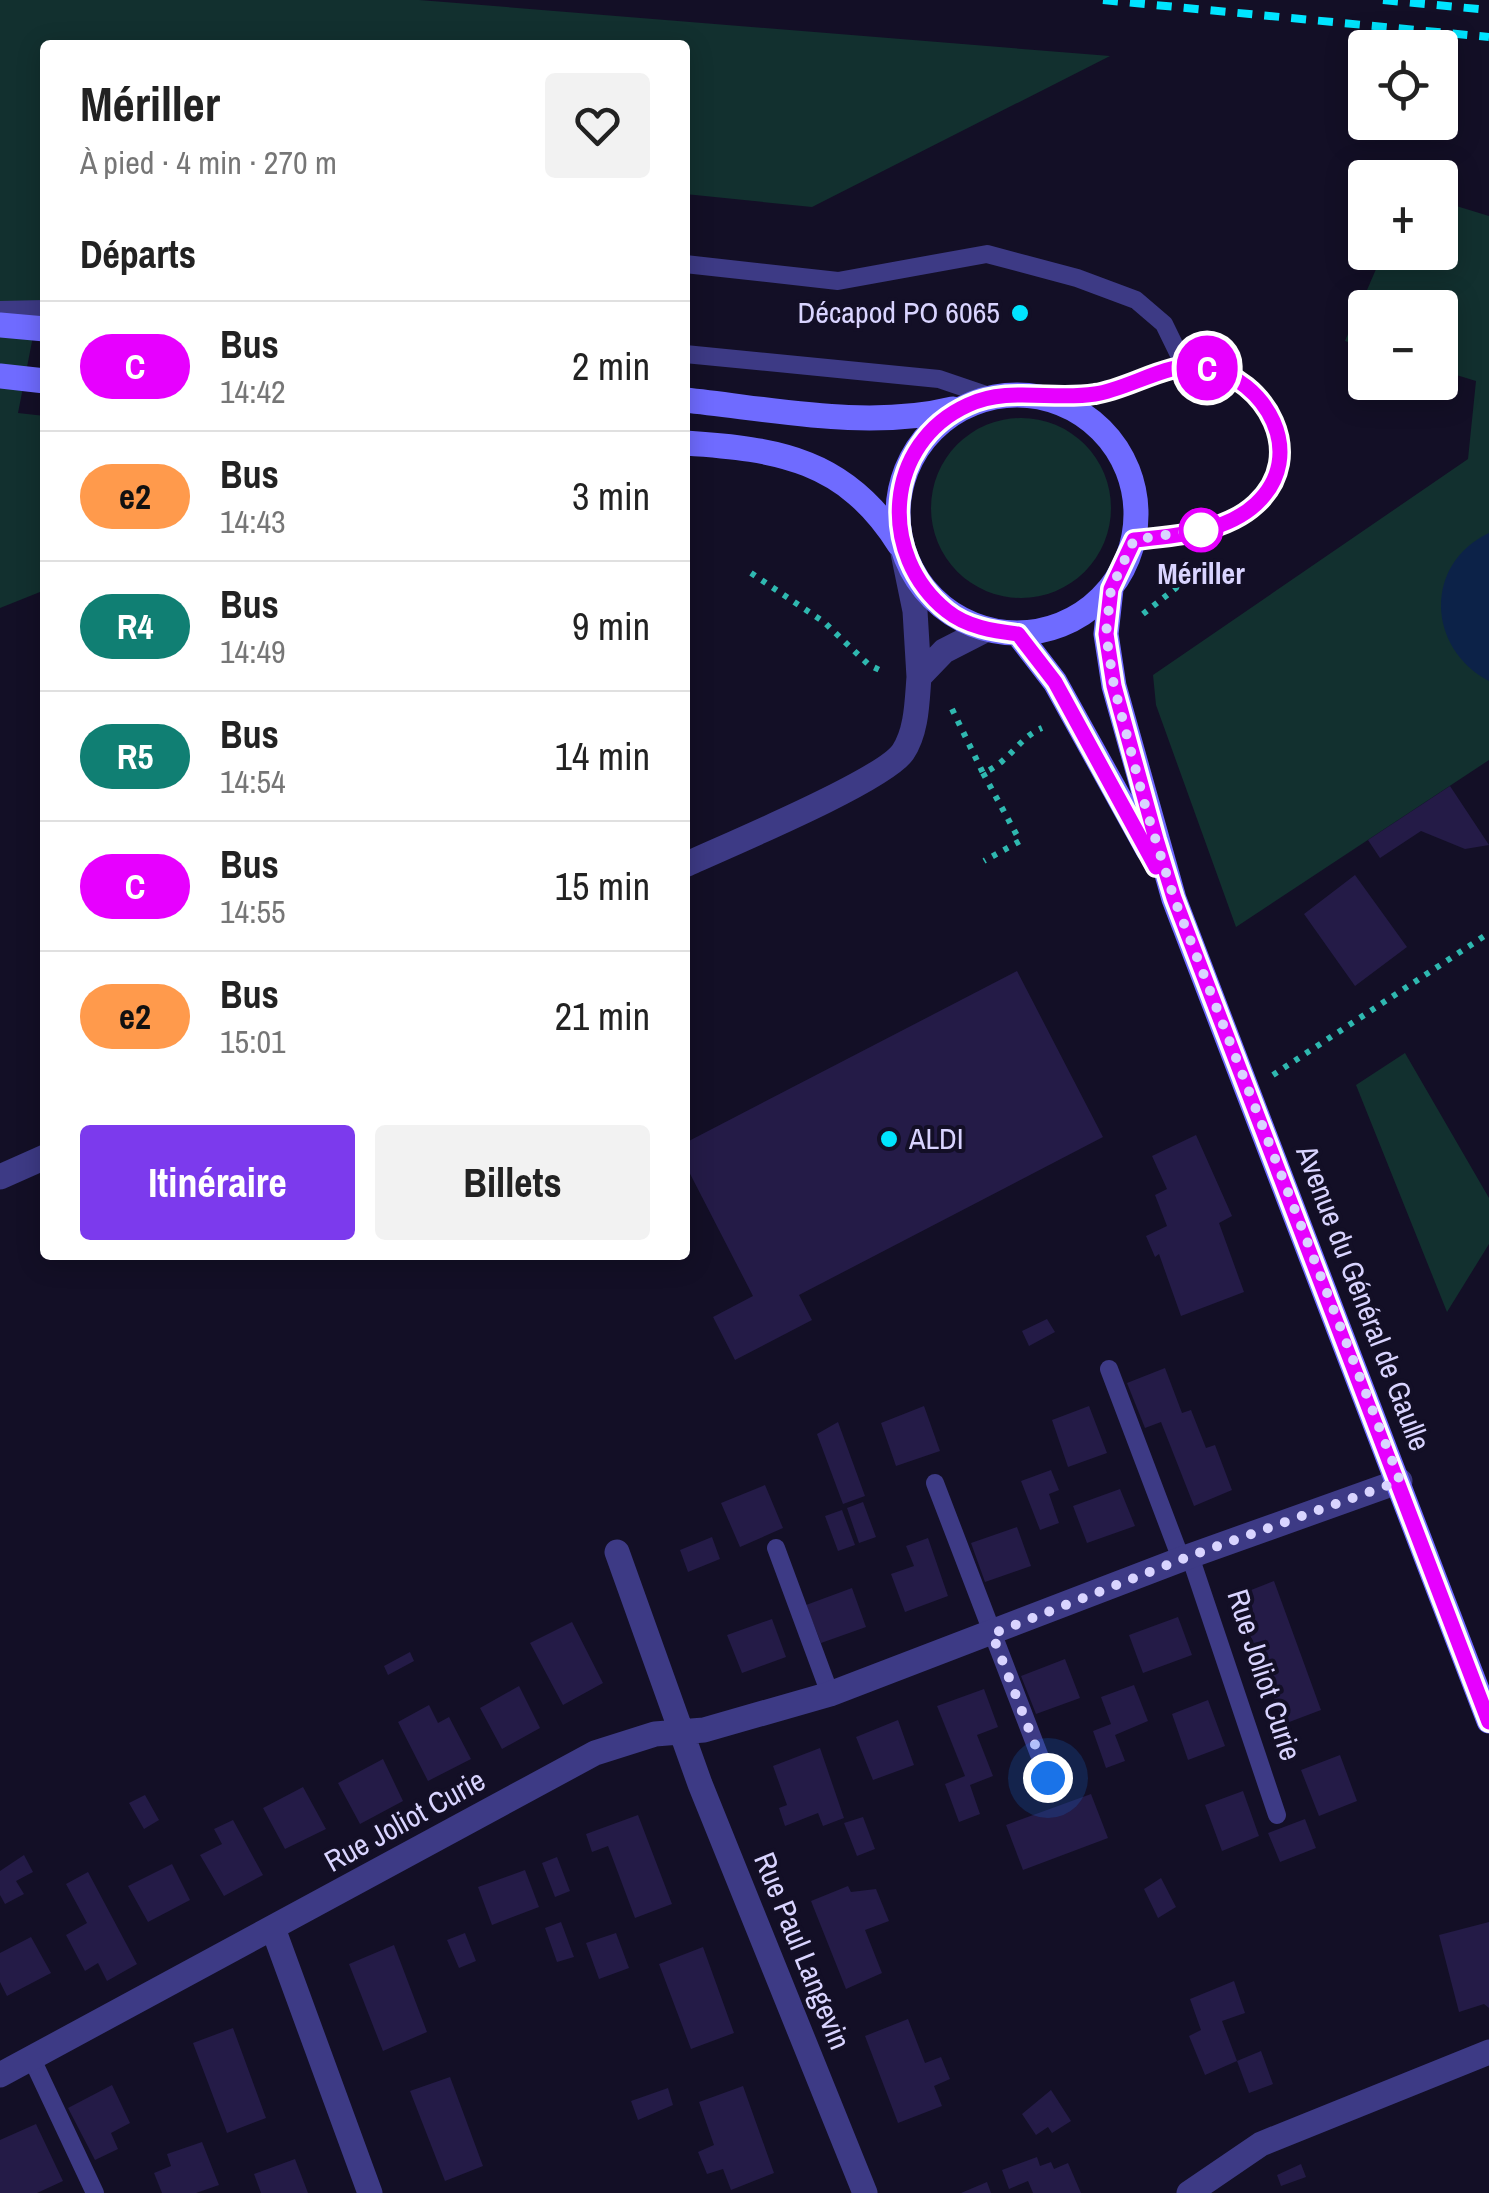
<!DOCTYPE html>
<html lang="fr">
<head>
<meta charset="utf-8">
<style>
  :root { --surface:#fff; --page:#f2f2f2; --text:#222; --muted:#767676; --line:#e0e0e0; --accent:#7c3aed }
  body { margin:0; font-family:"Archivo Narrow",sans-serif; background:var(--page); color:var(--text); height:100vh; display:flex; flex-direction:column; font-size:38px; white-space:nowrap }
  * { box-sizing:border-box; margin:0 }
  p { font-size:32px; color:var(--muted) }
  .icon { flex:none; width:55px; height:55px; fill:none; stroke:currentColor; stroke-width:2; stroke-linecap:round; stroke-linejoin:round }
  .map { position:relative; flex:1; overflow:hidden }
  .side { position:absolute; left:40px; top:40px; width:650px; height:1220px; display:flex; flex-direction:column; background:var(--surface); border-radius:10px; box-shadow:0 5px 25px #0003 }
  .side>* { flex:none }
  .badge { padding:0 20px; border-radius:32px; font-size:35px; line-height:65px }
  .controls { position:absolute; left:1348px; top:30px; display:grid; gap:20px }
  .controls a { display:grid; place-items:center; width:110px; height:110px; border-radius:10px; background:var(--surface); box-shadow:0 5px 25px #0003; font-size:50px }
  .you { position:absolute; width:50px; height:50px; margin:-25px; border:8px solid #fff; border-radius:50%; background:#1a73e8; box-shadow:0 0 0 15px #1a73e833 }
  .map>.badge { position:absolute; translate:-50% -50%; box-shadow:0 0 0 5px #fff }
  h2 { padding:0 40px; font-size:38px; line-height:90px }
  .round { display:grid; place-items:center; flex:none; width:105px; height:105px; border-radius:10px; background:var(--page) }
  .summary { display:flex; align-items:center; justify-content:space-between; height:170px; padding:0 40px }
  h1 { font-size:48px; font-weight:700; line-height:75px }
  .button { display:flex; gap:20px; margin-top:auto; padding:20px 40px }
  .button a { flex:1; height:115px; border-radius:10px; background:var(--accent); color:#fff; font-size:40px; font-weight:700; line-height:115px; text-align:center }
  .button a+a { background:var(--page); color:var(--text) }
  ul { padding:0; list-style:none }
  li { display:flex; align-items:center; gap:30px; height:130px; padding:0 40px; border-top:2px solid var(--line) }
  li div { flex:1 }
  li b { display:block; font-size:38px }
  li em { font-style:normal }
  li .badge { min-width:110px; font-weight:700; text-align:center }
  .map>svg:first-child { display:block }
  .green { fill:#12302f }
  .water { fill:#0c2248 }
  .building { fill:#241b47 }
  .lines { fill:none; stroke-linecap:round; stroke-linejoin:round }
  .path { stroke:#2fb8b0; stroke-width:6; stroke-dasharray:5 8; stroke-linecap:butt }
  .service { stroke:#3d3a85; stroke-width:18 }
  .minor { stroke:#3d3a85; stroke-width:25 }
  .secondary { stroke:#6f6bff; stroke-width:25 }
  .rail { stroke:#00e5ff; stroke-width:8; stroke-dasharray:15 12; stroke-linecap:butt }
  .line-casing { stroke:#fff; stroke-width:22 }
  .line { stroke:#e700ff; stroke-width:15 }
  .walk { stroke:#d9d4ff; stroke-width:10; stroke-dasharray:0 18 }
  .poi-dot { fill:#00e5ff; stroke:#130f26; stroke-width:4 }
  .stop-dot { fill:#fff; stroke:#e700ff; stroke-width:5 }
  .labels { text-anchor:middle; stroke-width:8; stroke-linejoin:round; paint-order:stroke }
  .poi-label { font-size:30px; fill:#d9d4ff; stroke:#130f26; text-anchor:end }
  .stop-label { font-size:30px; font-weight:bold; fill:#d9d4ff; stroke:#130f26 }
  .street-label { font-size:30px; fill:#d9d4ff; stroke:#130f26 }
</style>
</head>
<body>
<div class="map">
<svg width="1489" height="2193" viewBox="0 0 1489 2193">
  <rect width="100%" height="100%" fill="#130f26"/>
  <path class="green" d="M0,0H419L1110,56L812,207L685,194V45H45V275L18,413L45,416V590L0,608Z
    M1440,201L1489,216V760L1236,927L1156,705L1153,675L1468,459L1476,381L1440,370V308H1365V347L1345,341L1383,253L1440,252Z
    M931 508a90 90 0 1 1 180 0a90 90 0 1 1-180 0Z
    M1405,1053L1489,1198V1244L1447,1312L1356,1085Z"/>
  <path class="water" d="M1489,533V681C1427,649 1423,564 1489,533Z"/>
  <path class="building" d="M1450,786L1489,845L1465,849L1421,831L1380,858L1368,840Z
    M1355,875L1407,947L1355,986L1304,914Z
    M1017,971L1103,1137L799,1295L812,1320L735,1360L713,1317L753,1296L685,1164V1143Z
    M1196,1135L1232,1216L1219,1223L1244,1292L1181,1316L1159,1254L1155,1257L1146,1236L1167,1226L1155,1195L1167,1189L1152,1156Z
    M1047,1319L1055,1332L1029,1346L1022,1331Z
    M1165,1368L1182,1413L1191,1410L1206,1448L1215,1445L1232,1490L1194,1506L1161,1422L1145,1428L1127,1383Z
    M924,1406L940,1451L896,1466L881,1423Z
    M1089,1406L1107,1453L1068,1467L1052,1420Z
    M838,1422L865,1496L843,1504L817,1434Z
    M1051,1470L1059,1490L1049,1494L1059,1523L1040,1530L1021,1481Z
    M765,1485L783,1528L740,1547L721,1503Z
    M1120,1489L1135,1526L1087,1543L1073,1506Z
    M863,1502L876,1537L859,1543L847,1508Z
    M842,1510L855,1545L838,1551L825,1516Z
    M1017,1527L1031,1566L985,1582L971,1543Z
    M712,1537L720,1559L688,1572L680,1550Z
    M928,1538L948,1596L905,1612L891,1574L914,1566L906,1546Z
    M1274,1581L1321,1710L1284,1724L1267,1680L1272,1677L1260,1642L1253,1643L1236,1596Z
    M852,1588L866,1627L821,1643L806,1605Z
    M1178,1617L1192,1655L1143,1673L1129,1635Z
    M772,1619L786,1657L742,1673L727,1635Z
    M572,1622L603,1683L563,1705L530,1643Z
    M410,1652L414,1661L388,1675L384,1666Z
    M1065,1659L1080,1698L1036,1714L1021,1676Z
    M1134,1685L1148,1721L1115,1735L1125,1761L1106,1768L1093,1731L1111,1724L1101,1697Z
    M519,1686L540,1728L502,1749L480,1708Z
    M984,1689L998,1727L977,1735L993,1776L970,1785L980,1814L959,1822L945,1784L965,1776L937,1706Z
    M1208,1700L1225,1746L1188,1760L1172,1714Z
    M429,1705L438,1723L449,1717L471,1759L428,1781L398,1722Z
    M898,1720L914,1765L873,1780L856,1737Z
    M820,1748L844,1818L823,1826L818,1813L785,1826L779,1808L787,1805L773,1766Z
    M1340,1755L1357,1801L1319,1816L1301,1770Z
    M383,1759L403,1801L360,1824L338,1783Z
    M303,1787L326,1829L285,1849L263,1808Z
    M1243,1791L1259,1836L1222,1851L1205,1805Z
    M1091,1794L1108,1838L1023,1870L1006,1825Z
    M145,1795L159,1820L144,1829L129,1803Z
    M638,1815L672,1904L635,1918L608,1846L592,1852L586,1834Z
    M863,1817L875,1849L857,1856L844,1823Z
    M1305,1819L1316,1848L1280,1862L1268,1833Z
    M233,1820L263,1875L224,1896L200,1855L222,1844L214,1829Z
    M24,1855L33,1872L16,1881L24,1894L5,1904L0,1895V1871Z
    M557,1857L570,1891L555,1897L542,1863Z
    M172,1864L190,1900L148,1922L128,1886Z
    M525,1870L539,1907L492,1925L478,1887Z
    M88,1872L137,1964L107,1981L98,1963L85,1971L66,1935L87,1923L66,1884Z
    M1161,1878L1176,1907L1158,1918L1144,1889Z
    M848,1886L851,1892L876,1889L889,1921L865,1930L882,1973L846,1989L811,1901Z
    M561,1922L574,1957L557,1962L545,1928Z
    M1489,1922V2008L1484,2004L1459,2012L1439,1935Z
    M465,1933L476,1961L459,1968L447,1940Z
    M616,1933L629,1968L599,1979L586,1943Z
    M31,1937L51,1973L7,1996L0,1982V1953Z
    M394,1945L427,2032L383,2051L349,1964Z
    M703,1947L734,2033L691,2049L659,1964Z
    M1234,1981L1245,2013L1222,2021L1237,2061L1205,2075L1189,2036L1201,2030L1190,1999Z
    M908,2019L925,2063L941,2057L950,2079L934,2086L942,2106L898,2123L865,2036Z
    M233,2028L266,2118L227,2133L193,2043Z
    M1261,2051L1273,2084L1249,2093L1237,2061Z
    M450,2077L483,2166L445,2181L410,2091Z
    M112,2085L130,2123L111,2133L118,2149L95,2160L68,2108Z
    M743,2086L774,2173L731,2190L723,2169L707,2174L698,2152L714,2145L699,2102Z
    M668,2088L673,2105L638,2120L631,2101Z
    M1051,2090L1071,2121L1052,2133L1048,2127L1036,2135L1022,2114Z
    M36,2124L63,2181L37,2193H0V2140Z
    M202,2142L219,2185L196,2193H162L154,2173L171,2166L167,2154Z
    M1037,2157L1040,2166L1051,2162L1054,2169L1068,2163L1081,2193H1033L1028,2181L1009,2189L1002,2170Z
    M295,2159L308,2193H261L254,2174Z
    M1301,2164L1306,2177L1281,2186L1277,2175Z
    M987,2182L991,2193H961Z"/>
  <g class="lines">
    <path class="path" d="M751,573L824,622L869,665L886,673
      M1143,614L1176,588L1185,564
      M952,709L983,773C1010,762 1018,738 1042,728
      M983,773L1020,841L984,861
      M1273,1075L1489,933"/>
    <path class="service" d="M685,264L838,281L987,254L1077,278L1136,300L1164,324L1185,367
      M0,310L45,309
      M685,354L939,379L992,397
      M1042,397C1060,396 1078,397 1096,394C1130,388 1172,359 1207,368C1268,383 1306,452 1257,502C1228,533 1174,536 1135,541
      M1109,1369L1181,1559
      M935,1483L1048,1778
      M776,1548L830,1694
      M1190,1556L1277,1815
      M32,2059L95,2193"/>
    <path class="minor" d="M902,548L915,611L919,677L944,651L985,630
      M685,865C726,846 883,781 903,752C917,731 917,701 919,677
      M0,1177L45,1157
      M617,1552L700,1784L865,2193
      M274,1931L370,2193
      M0,2075L595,1753L655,1734L704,1730L830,1694L1190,1556L1400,1481
      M1189,2193L1261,2144L1489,2052"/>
    <path class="secondary" d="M0,325L45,329
      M0,376L45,381
      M898 514a119 119 0 1 1 238 0a119 119 0 1 1-238 0Z
      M685,400C772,409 867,430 953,409
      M685,443C779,449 846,460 899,544
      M1111,589L1106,634L1114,686L1174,899L1489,1721
      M1018,634L1055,682L1148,850"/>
    <path class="rail" d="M1103,0L1489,37
      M1383,0L1489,10"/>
  </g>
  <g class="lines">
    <g class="line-casing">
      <path id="line" d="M1156,867L1055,682L1018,634C993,631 967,627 947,611C877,555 884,443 968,405C1008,386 1053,401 1095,394C1130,389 1170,360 1205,367C1266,379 1309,455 1256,504C1225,533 1174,536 1134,540L1111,589L1106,634L1114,686L1156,839L1174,898L1489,1722"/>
    </g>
    <use href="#line" class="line"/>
    <path class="walk" d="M1048,1778L992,1634L1190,1556L1400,1481L1174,898L1146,809L1114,686L1106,634L1111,589L1134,540L1208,528L1201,530"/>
  </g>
  <g class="poi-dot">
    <circle cx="1020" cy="313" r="10"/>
    <circle cx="889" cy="1139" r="10"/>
  </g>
  <circle class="stop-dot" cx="1201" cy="530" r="20"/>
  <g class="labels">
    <g class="poi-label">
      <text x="1000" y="323">Décapod PO 6065</text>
      <text x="909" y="1149" text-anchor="start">ALDI</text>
    </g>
    <g class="stop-label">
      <text x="1201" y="584">Mériller</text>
    </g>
    <g class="street-label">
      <text transform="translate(1363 1298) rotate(69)" y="10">Avenue du Général de Gaulle</text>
      <text transform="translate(1264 1675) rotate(72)" y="10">Rue Joliot Curie</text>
      <text transform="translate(405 1821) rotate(-29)" y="10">Rue Joliot Curie</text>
      <text transform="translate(802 1951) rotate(68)" y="10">Rue Paul Langevin</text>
    </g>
  </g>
</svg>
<div class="controls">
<a><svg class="icon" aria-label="locate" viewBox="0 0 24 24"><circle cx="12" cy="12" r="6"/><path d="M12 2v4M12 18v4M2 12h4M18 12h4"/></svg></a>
<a>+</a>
<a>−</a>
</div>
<div class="you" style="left:1048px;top:1778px"></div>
<b class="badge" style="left:1207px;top:368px;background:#e700ff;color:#fff">C</b>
<section class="side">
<div class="summary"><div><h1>Mériller</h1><p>À pied · 4 min · 270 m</p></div><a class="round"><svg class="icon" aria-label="heart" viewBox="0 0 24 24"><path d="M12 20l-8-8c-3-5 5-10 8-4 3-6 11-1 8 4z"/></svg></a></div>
<h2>Départs</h2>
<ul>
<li><span class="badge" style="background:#e700ff;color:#fff">C</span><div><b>Bus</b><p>14:42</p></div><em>2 min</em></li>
<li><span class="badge" style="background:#ff9a4c;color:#111">e2</span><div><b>Bus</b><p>14:43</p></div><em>3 min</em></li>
<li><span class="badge" style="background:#107f73;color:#fff">R4</span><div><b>Bus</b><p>14:49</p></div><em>9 min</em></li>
<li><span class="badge" style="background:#107f73;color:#fff">R5</span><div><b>Bus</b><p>14:54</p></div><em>14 min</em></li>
<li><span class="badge" style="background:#e700ff;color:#fff">C</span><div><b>Bus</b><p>14:55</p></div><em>15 min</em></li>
<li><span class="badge" style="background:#ff9a4c;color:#111">e2</span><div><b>Bus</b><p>15:01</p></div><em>21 min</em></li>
</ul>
<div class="button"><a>Itinéraire</a><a>Billets</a></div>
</section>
</div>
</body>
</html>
